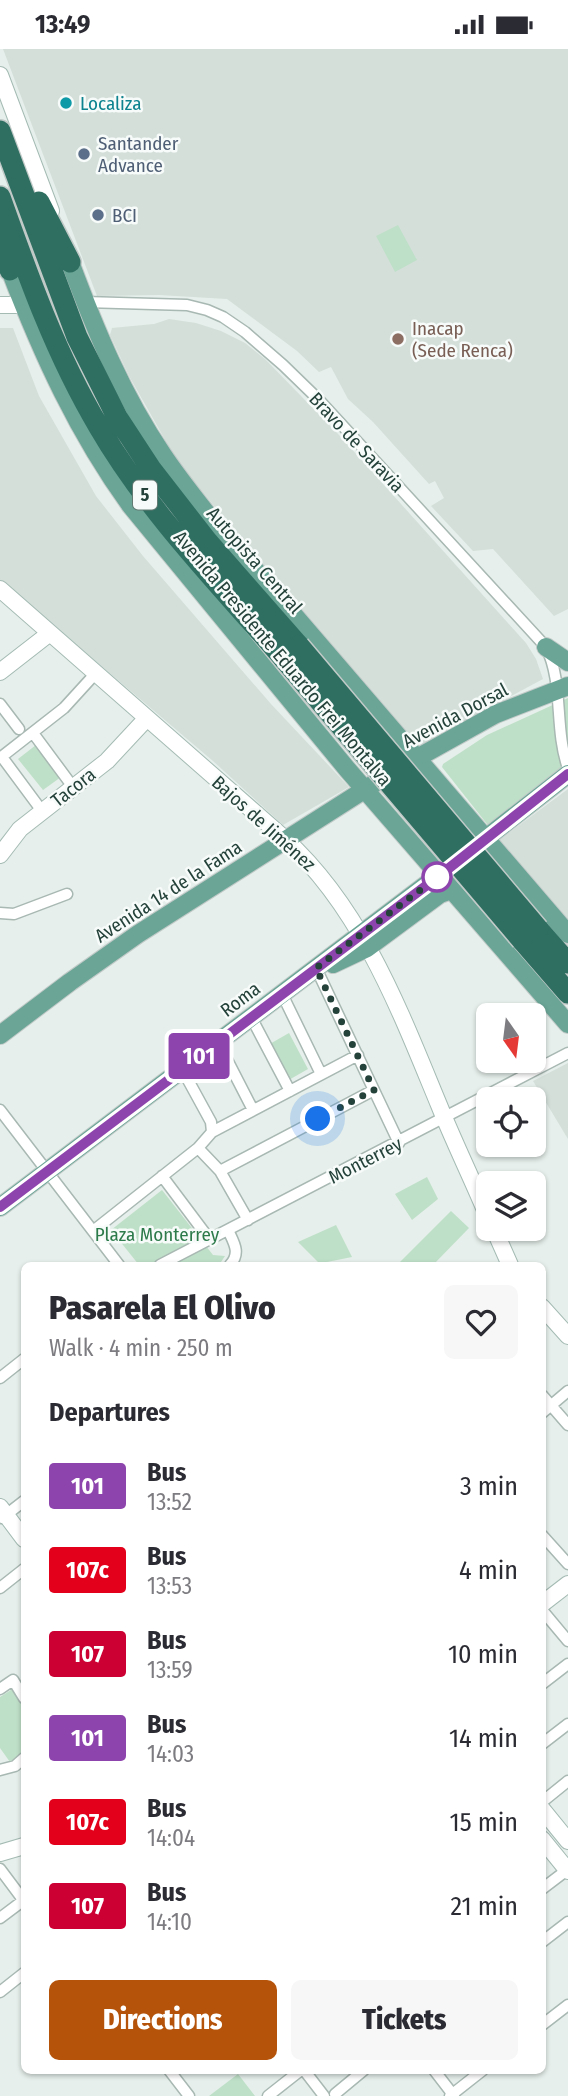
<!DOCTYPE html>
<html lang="en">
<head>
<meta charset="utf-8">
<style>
  :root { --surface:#fff; --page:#f7f7f7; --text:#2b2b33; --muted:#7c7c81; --accent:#b45309 }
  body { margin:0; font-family:"Fira Sans Condensed",sans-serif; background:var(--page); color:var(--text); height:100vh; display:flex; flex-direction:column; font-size:26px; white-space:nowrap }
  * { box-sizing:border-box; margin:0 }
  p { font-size:23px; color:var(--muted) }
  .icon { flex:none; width:38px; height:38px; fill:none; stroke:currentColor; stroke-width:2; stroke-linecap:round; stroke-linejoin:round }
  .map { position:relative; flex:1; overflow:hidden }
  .details { position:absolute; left:21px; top:1213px; width:525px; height:812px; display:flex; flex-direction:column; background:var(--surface); border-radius:10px; box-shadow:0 2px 5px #0004 }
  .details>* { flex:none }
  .badge { padding:0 14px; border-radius:5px; font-size:24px; line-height:46px }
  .needle { width:46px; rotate:166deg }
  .fabs { position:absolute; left:476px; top:954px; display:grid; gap:14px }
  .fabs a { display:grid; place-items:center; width:70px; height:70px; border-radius:10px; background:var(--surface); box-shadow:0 2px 5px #0004; font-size:35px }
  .you { position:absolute; width:35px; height:35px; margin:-18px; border:5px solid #fff; border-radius:50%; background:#1a73e8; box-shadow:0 0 0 10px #1a73e833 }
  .map>.badge { position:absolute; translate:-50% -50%; box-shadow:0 0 0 4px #fff }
  h2 { padding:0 28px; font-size:26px; line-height:63px }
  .round { display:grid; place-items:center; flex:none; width:74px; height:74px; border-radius:10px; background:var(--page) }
  .overview { display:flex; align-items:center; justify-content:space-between; height:119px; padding:0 28px }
  h1 { font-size:33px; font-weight:800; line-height:52px }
  .cta { display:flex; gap:14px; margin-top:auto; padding:14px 28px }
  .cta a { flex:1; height:80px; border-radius:10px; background:var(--accent); color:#fff; font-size:28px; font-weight:800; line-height:80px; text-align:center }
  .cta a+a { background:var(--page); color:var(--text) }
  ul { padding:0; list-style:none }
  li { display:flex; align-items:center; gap:21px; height:84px; padding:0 28px }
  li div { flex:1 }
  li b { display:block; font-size:26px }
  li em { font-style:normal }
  li .badge { min-width:77px; font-weight:700; text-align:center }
  .status { display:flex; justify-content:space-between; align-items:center; height:49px; padding:0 35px; background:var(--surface); direction:ltr }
  .status svg { height:19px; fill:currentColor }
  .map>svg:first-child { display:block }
  .built { fill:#d4dfda }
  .green { fill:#bfe0c8 }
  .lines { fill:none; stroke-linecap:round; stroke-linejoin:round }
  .street-casing { stroke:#a8b8b2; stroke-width:13 }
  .secondary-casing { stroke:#a4bbb3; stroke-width:18 }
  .primary-casing { stroke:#c2cac8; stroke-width:20 }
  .highway-casing { stroke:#c2cac8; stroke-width:24 }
  .street { stroke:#fff; stroke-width:10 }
  .secondary { stroke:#fff; stroke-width:16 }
  .primary { stroke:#6aa596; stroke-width:18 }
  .highway { stroke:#2f6f62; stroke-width:21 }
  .highway-bridge-casing { stroke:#c2cac8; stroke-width:24; stroke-linecap:butt }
  .highway-bridge { stroke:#2f6f62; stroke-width:21 }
  .line-casing { stroke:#fff; stroke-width:16 }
  .line { stroke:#8e44ad; stroke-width:10 }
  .walk { stroke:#24423a; stroke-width:7; stroke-dasharray:0 12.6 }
  .culture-dot { fill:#0f9aa8; stroke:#f7fbf9; stroke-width:2.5 }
  .service-dot { fill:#5c6f8a; stroke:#f7fbf9; stroke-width:2.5 }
  .education-dot { fill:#8d6e63; stroke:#f7fbf9; stroke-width:2.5 }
  .stop-dot { fill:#fff; stroke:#8e44ad; stroke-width:3.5 }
  .labels { text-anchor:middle; stroke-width:5; stroke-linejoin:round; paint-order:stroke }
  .shield { fill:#f7fbf9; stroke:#637a73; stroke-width:2 }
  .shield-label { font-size:18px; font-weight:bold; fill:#24423a }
  .culture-label { font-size:19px; fill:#0d838f; stroke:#f7fbf9; text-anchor:start }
  .service-label { font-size:19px; fill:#4e5e75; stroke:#f7fbf9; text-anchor:start }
  .education-label { font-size:19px; fill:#785e54; stroke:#f7fbf9; text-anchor:start }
  .street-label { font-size:19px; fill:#24423a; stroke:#f7fbf9 }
  .park-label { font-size:19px; fill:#2d7a4b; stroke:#f7fbf9 }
</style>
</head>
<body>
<div class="status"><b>13:49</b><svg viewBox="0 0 49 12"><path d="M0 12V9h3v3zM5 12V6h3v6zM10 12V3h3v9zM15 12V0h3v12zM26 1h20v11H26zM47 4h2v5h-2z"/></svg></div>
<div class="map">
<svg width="568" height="2047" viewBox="0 0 568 2047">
  <rect width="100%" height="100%" fill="#e6efeb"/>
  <path class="built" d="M3,0H568V560L554,567L493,500L473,502L431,457L444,449L435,432L429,435L373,373L348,350L331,318L319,323L297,302L227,250L159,246L97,247Z
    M169,270L196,274L221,282L245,294L265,310L339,386L526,594L536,610L543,630L418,697L315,579L177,412L129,327L110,286L112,279L154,275Z
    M0,279H13L39,347L96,447L143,507L271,655L349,738L283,776L213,712L0,531Z
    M568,740V873L498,792Z
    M568,1014V1090L533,1032Z"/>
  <path class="green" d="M398,176L417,211L395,223L376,187Z
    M568,649V719L492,777L487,775L442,718L443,715L487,686Z
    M36,696L61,728L43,741L18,710Z
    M289,984L308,1020L287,1032L268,996Z
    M427,1128L438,1150L412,1171L395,1145Z
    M162,1141L213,1206L225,1207L219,1216H139L111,1181Z
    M451,1162L469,1179L433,1216H397Z
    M336,1176L352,1208L327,1213L321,1216L298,1193Z
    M14,1639L24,1654V1703L10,1713L0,1699V1648Z
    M238,2025L255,2047H209Z"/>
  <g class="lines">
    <g class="street-casing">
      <path id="street" d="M85,253L187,256L207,261L223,268L245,283L283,316L318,350L546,598C564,634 554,680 568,719
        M0,655L19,680
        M33,684L73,738
        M2,708L42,762
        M0,709L64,659L95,625
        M0,864L14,865L67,845
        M316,919L399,1094
        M282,945L321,1025
        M251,968L290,1042
        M218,993L253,1061
        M0,1061L119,1216
        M212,1083L358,1006
        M198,1099L220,1122L248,1171
        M220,1122L374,1041
        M162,1127L210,1191
        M228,1181C234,1194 241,1204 230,1216
        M93,1182L198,1099L212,1083L211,1073L182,1020
        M160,1216L568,1004
        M0,1329L24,1310
        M542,1346L568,1376
        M542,1364L568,1342
        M2,1469L24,1452
        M542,1486L568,1515
        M0,1539L24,1520
        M542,1561L568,1592
        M542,1635L568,1615
        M0,1640L13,1631L24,1649
        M542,1695L568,1675
        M0,1721L15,1717L24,1709
        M542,1753L568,1732
        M0,1820L24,1852
        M542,1840L567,1821
        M0,1869L24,1851
        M542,1893L568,1873
        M0,1943L24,1924
        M542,1976L568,1956
        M169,2021L189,2047
        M304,2021L324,2047
        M434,2021L454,2047
        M335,2045L364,2021
        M268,2047L301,2021
        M450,2047L483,2021"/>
    </g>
    <g class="secondary-casing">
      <path id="secondary" d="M0,26L51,162
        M0,256H23
        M0,540L285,790C362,860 400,962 439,1056C454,1093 472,1130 488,1168
        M0,623L50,584
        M0,806L20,780L107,712L147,669
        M494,1180L510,1216
        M542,1258L568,1287
        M0,1458L24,1490
        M542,1555L568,1535
        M542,1760L568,1792
        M542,1790L568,1822
        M0,1804L24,1797"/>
    </g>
    <g class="primary-casing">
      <path id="primary" d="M70,213C95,280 122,346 163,406C177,427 193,447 208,466L568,885
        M10,221C42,305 78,384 131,457L347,720L568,975
        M546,598L568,613
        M408,714L496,665L568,637
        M477,796L568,725
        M333,915L367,899L440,845L451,841
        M0,986L70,933L138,885L375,734
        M0,1158L447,820"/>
    </g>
    <g class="highway-casing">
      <path id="highway" d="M0,82L77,288L117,368L151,420L207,492L299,597
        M0,148C28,227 56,306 99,378C149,464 220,536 285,611
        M39,153L70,213
        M0,187L10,221
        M538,880L568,914
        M522,891L568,944"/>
    </g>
    <use href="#street" class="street"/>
    <use href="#secondary" class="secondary"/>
    <use href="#primary" class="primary"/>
    <use href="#highway" class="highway"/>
    <g class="highway-bridge-casing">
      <path id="highway-bridge" d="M299,597L538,880
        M285,611L522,891"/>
    </g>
    <use href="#highway-bridge" class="highway-bridge"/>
  </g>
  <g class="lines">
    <g class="line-casing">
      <path id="line" d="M0,1158L439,827L568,725"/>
    </g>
    <use href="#line" class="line"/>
    <path class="walk" d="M318,1070L374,1041L316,919L439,827L437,828"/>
  </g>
  <circle class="culture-dot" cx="66" cy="54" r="7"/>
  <g class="service-dot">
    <circle cx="84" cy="105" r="7"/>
    <circle cx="98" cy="166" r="7"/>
  </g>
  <circle class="education-dot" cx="398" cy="290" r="7"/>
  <circle class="stop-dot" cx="437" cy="828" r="14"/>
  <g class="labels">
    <rect class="shield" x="133" y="431.5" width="24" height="29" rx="5"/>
    <g class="shield-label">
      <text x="145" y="452">5</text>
    </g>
    <g class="culture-label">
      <text x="80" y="61">Localiza</text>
    </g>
    <g class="service-label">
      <text x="98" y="101">Santander<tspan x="98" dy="22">Advance</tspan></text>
      <text x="112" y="173">BCI</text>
    </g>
    <g class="education-label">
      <text x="412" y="286">Inacap<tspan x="412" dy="22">(Sede Renca)</tspan></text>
    </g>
    <g class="street-label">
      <text transform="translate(357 393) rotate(47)" y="7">Bravo de Saravia</text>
      <text transform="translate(255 511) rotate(49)" y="7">Autopista Central</text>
      <text transform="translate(283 609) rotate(50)" y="7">Avenida Presidente Eduardo Frei Montalva</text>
      <text transform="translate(455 666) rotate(-28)" y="7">Avenida Dorsal</text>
      <text transform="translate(73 738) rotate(-38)" y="7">Tacora</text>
      <text transform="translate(264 774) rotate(42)" y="7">Bajos de Jiménez</text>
      <text transform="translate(168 842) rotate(-33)" y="7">Avenida 14 de la Fama</text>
      <text transform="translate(240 950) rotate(-37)" y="7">Roma</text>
      <text transform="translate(365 1111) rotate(-27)" y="7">Monterrey</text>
    </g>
    <g class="park-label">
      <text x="157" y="1192">Plaza Monterrey</text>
    </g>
  </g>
</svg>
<div class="fabs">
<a><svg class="needle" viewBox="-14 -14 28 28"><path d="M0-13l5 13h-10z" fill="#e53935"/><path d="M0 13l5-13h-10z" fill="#7c7c81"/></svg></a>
<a><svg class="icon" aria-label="locate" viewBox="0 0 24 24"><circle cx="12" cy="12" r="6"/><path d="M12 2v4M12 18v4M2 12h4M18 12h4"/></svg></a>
<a><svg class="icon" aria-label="layers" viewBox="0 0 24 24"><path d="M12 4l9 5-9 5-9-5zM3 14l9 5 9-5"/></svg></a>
</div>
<div class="you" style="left:318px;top:1070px"></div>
<b class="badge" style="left:199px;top:1007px;background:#8e44ad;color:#fff">101</b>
<section class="details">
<div class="overview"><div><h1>Pasarela El Olivo</h1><p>Walk · 4 min · 250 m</p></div><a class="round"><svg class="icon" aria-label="heart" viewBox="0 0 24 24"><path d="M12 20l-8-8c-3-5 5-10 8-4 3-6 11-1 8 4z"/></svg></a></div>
<h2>Departures</h2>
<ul>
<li><span class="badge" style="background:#8e44ad;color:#fff">101</span><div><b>Bus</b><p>13:52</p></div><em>3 min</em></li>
<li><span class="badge" style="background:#e2001a;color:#fff">107c</span><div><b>Bus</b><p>13:53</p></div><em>4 min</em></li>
<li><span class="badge" style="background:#c03;color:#fff">107</span><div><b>Bus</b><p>13:59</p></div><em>10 min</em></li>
<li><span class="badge" style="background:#8e44ad;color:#fff">101</span><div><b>Bus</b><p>14:03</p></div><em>14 min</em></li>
<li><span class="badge" style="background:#e2001a;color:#fff">107c</span><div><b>Bus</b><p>14:04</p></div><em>15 min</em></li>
<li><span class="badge" style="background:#c03;color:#fff">107</span><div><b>Bus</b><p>14:10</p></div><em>21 min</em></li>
</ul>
<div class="cta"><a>Directions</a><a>Tickets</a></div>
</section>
</div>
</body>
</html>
